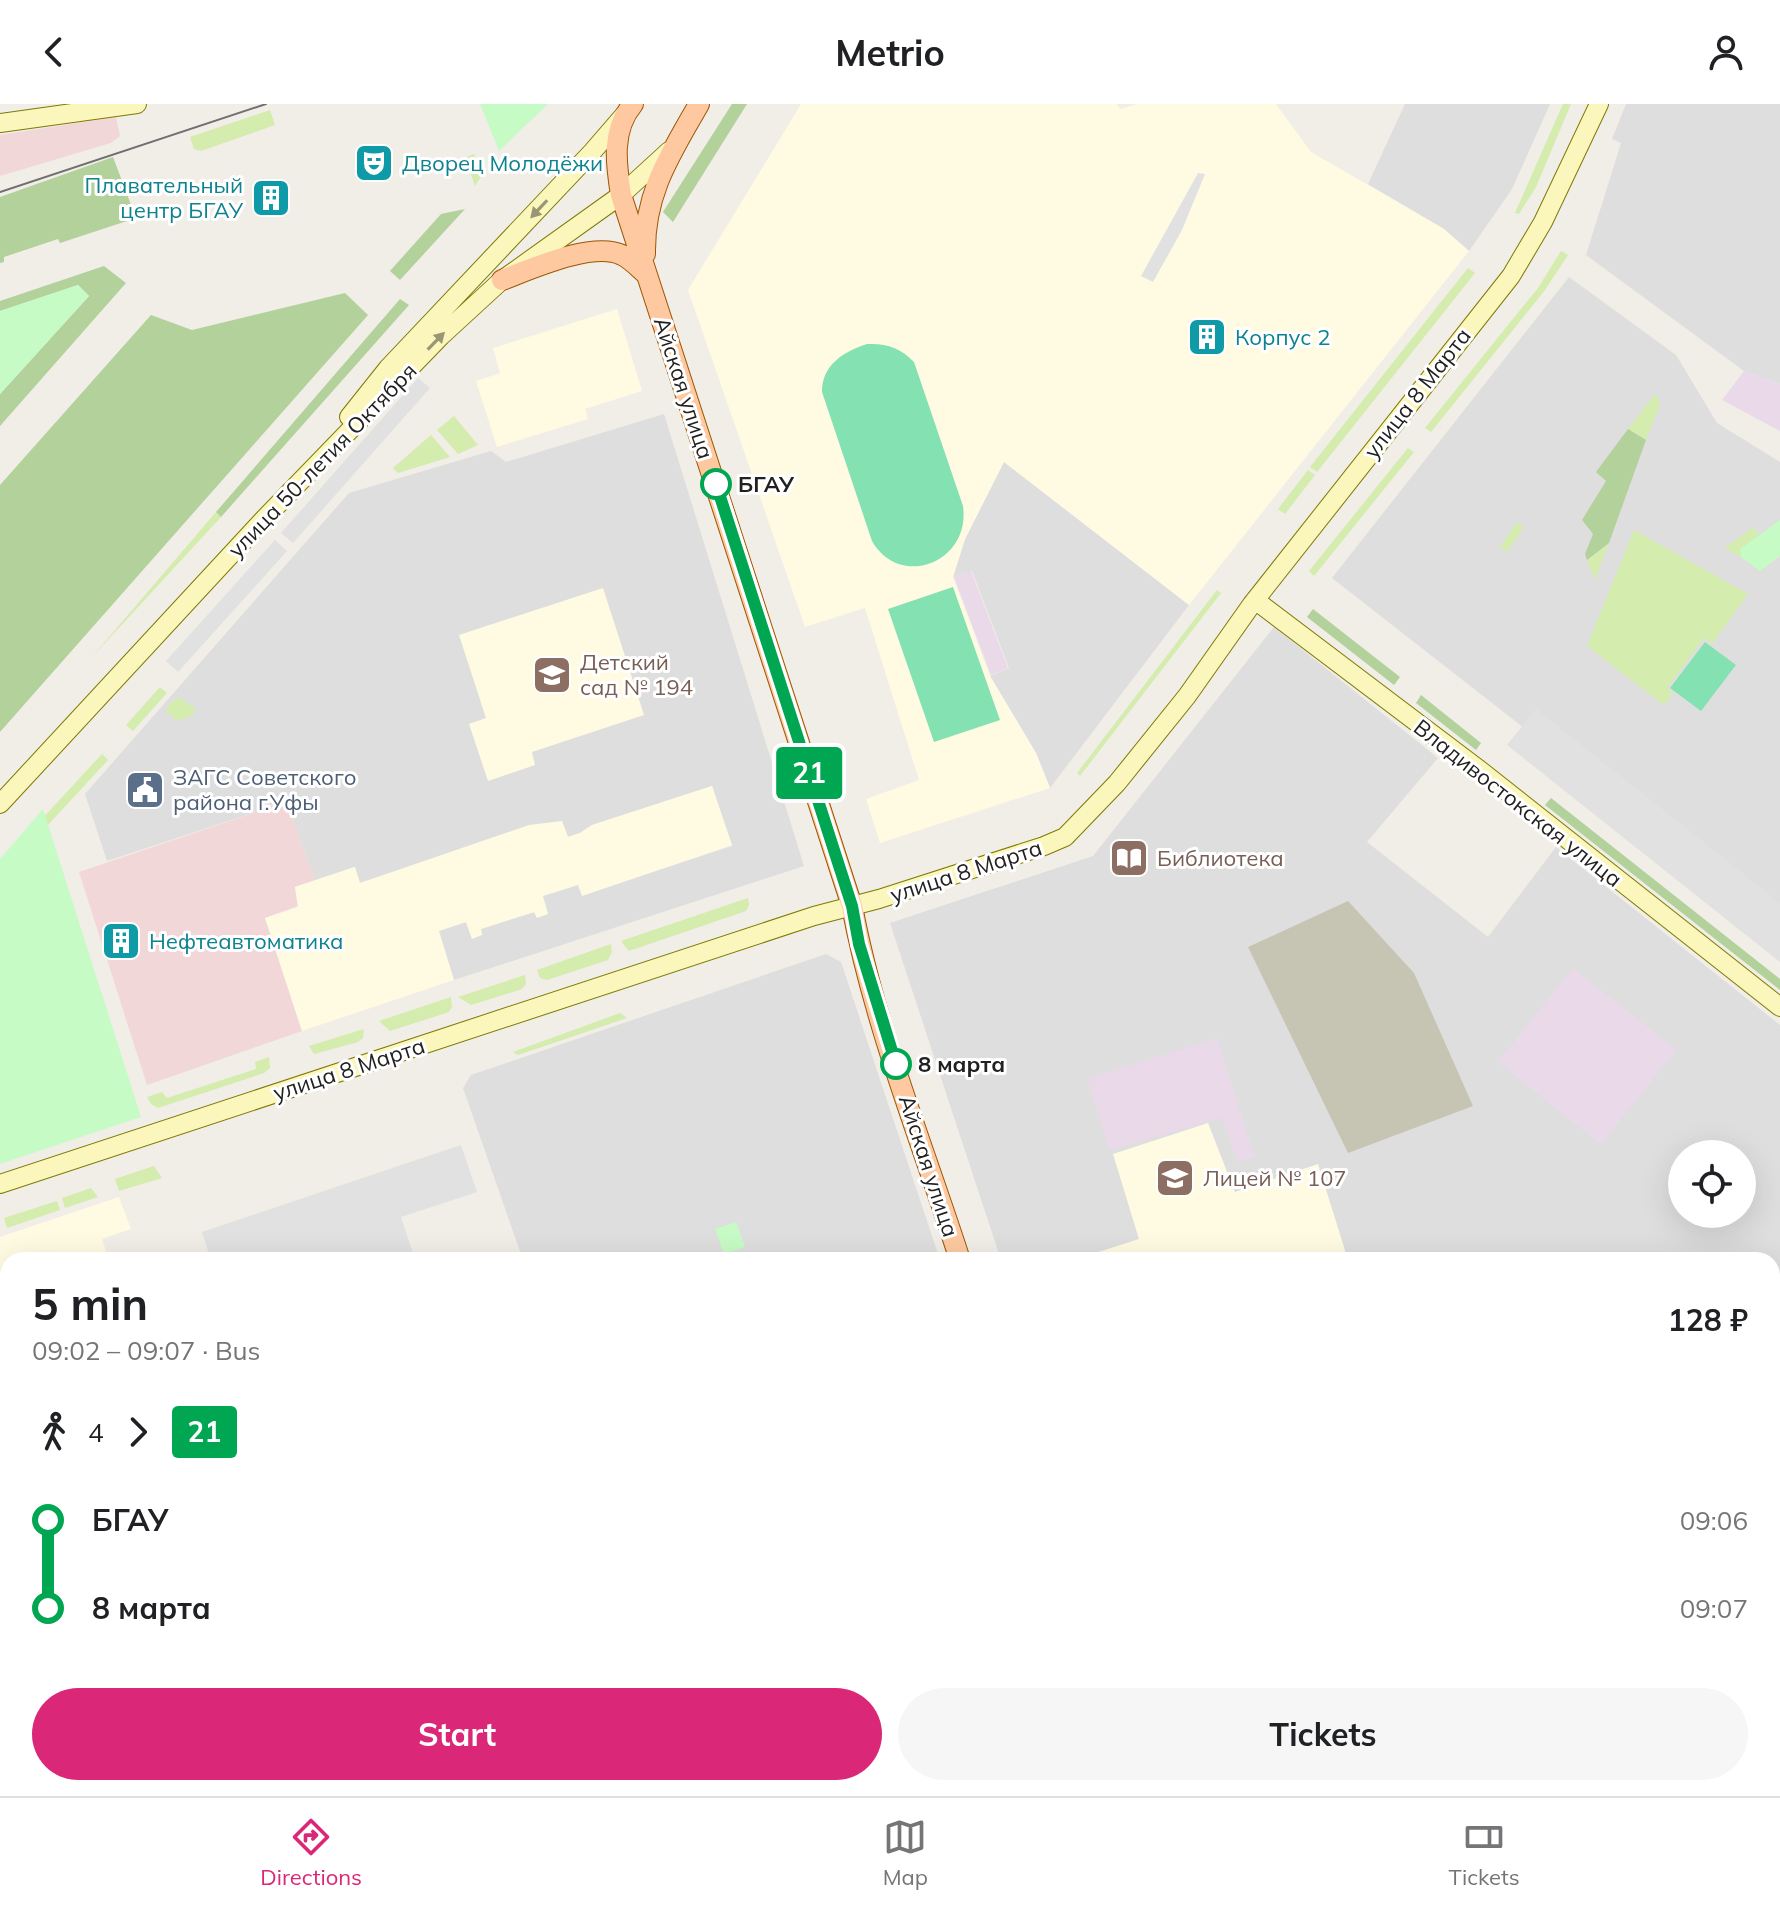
<!DOCTYPE html>
<html lang="en">
<head>
<meta charset="utf-8">
<style>
  :root { --surface:#fff; --page:#f6f6f6; --text:#202124; --muted:#757577; --line:#e0e0e0; --accent:#db2777 }
  body { margin:0; font-family:Mulish,sans-serif; background:var(--page); color:var(--text); height:100vh; display:flex; flex-direction:column; font-size:30px; white-space:nowrap }
  * { box-sizing:border-box; margin:0 }
  p { font-size:26px; color:var(--muted) }
  .icon { flex:none; width:44px; height:44px; fill:none; stroke:currentColor; stroke-width:2; stroke-linecap:round; stroke-linejoin:round }
  .map { position:relative; flex:1; overflow:hidden }
  .details { position:absolute; left:0px; top:1148px; width:1780px; height:544px; display:flex; flex-direction:column; background:var(--surface); border-radius:24px 24px 0 0; box-shadow:0 8px 32px #0002 }
  .details>* { flex:none }
  .badge { padding:0 16px; border-radius:6px; font-size:28px; line-height:52px }
  .controls { position:absolute; left:1668px; top:1036px; display:grid; gap:16px }
  .controls a { display:grid; place-items:center; width:88px; height:88px; border-radius:50%; background:var(--surface); box-shadow:0 8px 32px #0002; font-size:40px }
  .map>.badge { position:absolute; translate:-50% -50%; box-shadow:0 0 0 4px #fff }
  .legs { display:flex; align-items:center; gap:12px; height:88px; padding:0 32px; font-size:26px }
  .legs p { margin-inline-start:auto }
  .overview { display:flex; align-items:center; justify-content:space-between; height:136px; padding:0 32px }
  h1 { font-size:44px; font-weight:700; line-height:60px }
  .primary-button { display:flex; gap:16px; margin-top:auto; padding:16px 32px }
  .primary-button a { flex:1; height:92px; border-radius:48px; background:var(--accent); color:#fff; font-size:32px; font-weight:700; line-height:92px; text-align:center }
  .primary-button a+a { background:var(--page); color:var(--text) }
  ul { padding:0 32px; list-style:none }
  li { display:flex; align-items:center; gap:28px; height:88px; font-size:30px }
  li i { display:grid; place-items:center; width:12px; height:100%; margin:0 10px; background:currentColor }
  li i::after { content:''; width:20px; height:20px; margin:-10px; border:6px solid; border-radius:50%; background:var(--surface) }
  li p { margin-inline-start:auto }
  li:first-child i { background:linear-gradient(#0000 50%,currentColor 0) }
  li:last-child i { background:linear-gradient(currentColor 50%,#0000 0) }
  header { display:flex; justify-content:space-between; align-items:center; height:104px; padding:0 32px; background:var(--surface); font-size:36px; font-weight:700 }
  .tab-bar { display:flex; justify-content:space-around; align-items:center; height:112px; border-top:2px solid var(--line); background:var(--surface); font-size:22px; color:var(--muted) }
  .tab-bar a { display:grid; justify-items:center; gap:4px }
  .tab-bar .current { color:var(--accent) }
  .map>svg:first-child { display:block }
  .residential { fill:#dfdede; fill-rule:evenodd }
  .commercial { fill:#f2d7d9 }
  .industrial { fill:#ead9e9 }
  .education { fill:#fffbe2 }
  .construction { fill:#c6c4b2 }
  .grass { fill:#d4ecad }
  .forest { fill:#b2d19b }
  .park { fill:#c7fbc5 }
  .pitch { fill:#84e1b1 }
  .parking { fill:#e1e1e1 }
  .lines { fill:none; stroke-linecap:round; stroke-linejoin:round }
  .secondary-casing { stroke:#7d7a02; stroke-width:20 }
  .primary-casing { stroke:#9d5500; stroke-width:22 }
  .secondary { stroke:#fbf6bb; stroke-width:18 }
  .primary { stroke:#fec9a0; stroke-width:20 }
  .tram { stroke:#6f6f6f; stroke-width:2 }
  .oneway { fill:#999676 }
  .line-1-casing { stroke:#fff; stroke-width:18 }
  .line-1 { stroke:#00a651; stroke-width:12 }
  .stop-1-dot { fill:#fff; stroke:#00a651; stroke-width:4 }
  .labels { text-anchor:middle; stroke-width:6; stroke-linejoin:round; paint-order:stroke }
  .culture-label { font-size:22px; fill:#0d838f; stroke:#fff; text-anchor:start }
  .street-label { font-size:22px; fill:#212121; stroke:#fff }
  .stop-label { font-size:22px; font-weight:bold; fill:#212121; stroke:#fff; text-anchor:start }
  .education-label { font-size:22px; fill:#785e54; stroke:#fff; text-anchor:start }
  .service-label { font-size:22px; fill:#4e5e75; stroke:#fff; text-anchor:start }
</style>
</head>
<body>
<header><svg class="icon" aria-label="back" viewBox="0 0 24 24"><path d="M15 5l-7 7 7 7"/></svg>Metrio<svg class="icon" aria-label="person" viewBox="0 0 24 24"><circle cx="12" cy="8" r="4"/><path d="M4 21q1-7 8-7t8 7"/></svg></header>
<div class="map">
<svg width="1780" height="1692" viewBox="0 0 1780 1692">
  <rect width="100%" height="100%" fill="#f1ede7"/>
  <path class="residential" d="M1405,0H1550L1512,85L1469,147L1444,125L1368,80Z
    M1626,0H1780V280L1744,267L1586,151L1621,39L1612,35Z
    M1569,173L1676,251L1717,319L1780,358V824L1332,474Z
    M664,310L804,762L454,876L438,827L466,818L472,834L482,831L480,825L535,808L548,810L542,792L579,780L583,791L732,742L712,682L592,721L580,729L568,733L562,717L359,779L354,763L315,776L286,698L107,757L85,690L349,389L491,347L506,358Z
    M1004,358L1189,501L1050,684L1036,649L990,572L1009,564L972,467L953,473L965,435Z
    M1274,523L1438,654L1367,738L1488,833L1556,743L1780,921V1489L1772,1491V1156H1001L890,819L1093,752ZM1223,1014L1254,1052L1238,1057ZM1682,1050H1742V1110H1682Z
    M826,850L841,858L940,1156H523L463,984L471,971Z
    M1780,1537V1692H1317L1341,1684H1772V1540Z
    M308,1684H513L515,1692H311Z
    M952,1684H1116L1118,1692H955Z"/>
  <path class="commercial" d="M116,13L120,32L111,39L0,72V31Z
    M286,698L315,776L295,783L298,802L265,814L302,927L147,981L79,768Z"/>
  <path class="industrial" d="M1744,267L1780,280V327L1722,296Z
    M971,467L1008,564L991,571L954,473Z
    M1573,864L1676,946L1601,1040L1498,958Z
    M1217,934L1254,1052L1238,1057L1222,1014L1110,1046L1087,975Z"/>
  <path class="education" d="M801,0H1117L1120,5L1137,0H1276L1311,48L1444,125L1469,147L1189,501L1004,358L965,435L953,473L990,572L1036,649L1050,684L880,739L866,695L919,676L865,504L805,523L688,186Z
    M617,205L642,287L585,305L588,315L497,343L476,277L500,269L493,244Z
    M603,484L644,611L532,648L535,661L488,677L469,620L486,614L459,531Z
    M712,682L732,741L582,792L578,781L543,792L548,810L537,814L534,808L481,825L482,831L472,835L466,818L439,827L454,876L302,927L265,814L298,803L295,783L355,763L360,779L529,721L562,717L568,733L580,729L592,721Z
    M1208,1019L1235,1088L1318,1060L1348,1156H1094L1092,1150L1139,1135L1113,1050Z
    M119,1093L131,1125L102,1135L109,1156H8V1684H212L188,1692H5L0,1676V1133Z
    M513,1684H952L955,1692H515Z"/>
  <path class="construction" d="M1348,797L1414,869L1473,1002L1348,1049L1248,843Z"/>
  <path class="grass" d="M1563,0H1571L1536,83L1519,110L1515,109Z
    M270,6L275,21L201,47L194,45L190,33Z
    M474,50L482,71L475,82L465,54Z
    M1561,147L1568,151L1545,186L1431,328L1425,324L1538,184Z
    M1468,164L1475,169L1317,368L1310,363Z
    M1656,289L1660,301L1646,336L1628,325Z
    M454,312L478,341L458,350L437,326Z
    M431,331L450,353L398,369L393,364Z
    M1408,344L1414,348L1314,472L1309,467Z
    M1308,366L1315,371L1285,410L1278,405Z
    M216,408L221,413L92,553Z
    M1517,418L1524,423L1507,448L1500,443Z
    M1753,423L1759,431L1741,445V453L1725,444Z
    M1634,426L1748,490L1712,540L1704,534L1667,584L1673,589L1664,601L1587,542Z
    M1609,439L1595,476L1587,456Z
    M1217,486L1221,489L1080,672L1077,669Z
    M160,583L167,589L133,627L126,621Z
    M180,594L196,604L191,612L177,617L165,606L175,595Z
    M102,650L108,656L47,722L41,716Z
    M748,794L749,801L746,807L629,847L621,837Z
    M611,840L612,848L608,856L547,876L540,874L537,866Z
    M525,871L526,880L522,885L471,901L458,893Z
    M451,893L452,903L449,908L390,927L379,917Z
    M620,909L627,914L518,951L513,948Z
    M364,925L363,934L358,938L314,950L309,942Z
    M269,953L270,964L264,969L158,1004L151,1000L147,993L162,988L167,994L256,965L255,958Z
    M154,1062L162,1074L119,1087L115,1075Z
    M91,1084L98,1093L65,1104L62,1094Z
    M57,1097L60,1106L7,1124L4,1114Z
    M8,1590V1659L0,1663V1601Z"/>
  <path class="forest" d="M732,0H747L673,118L663,108Z
    M113,53L136,114L60,139L58,135L4,153V158L0,159V93Z
    M465,105L400,176L390,167L441,110Z
    M104,162L126,179L0,322V290L89,192L78,181L0,207V197Z
    M345,189L368,211L0,628V381L151,211L192,226Z
    M400,195L409,201L221,413L216,408Z
    M1628,325L1646,336L1609,439L1587,456L1585,450L1593,430L1582,416L1606,377L1596,368Z
    M1313,505L1400,573L1394,581L1307,513Z
    M1421,591L1481,639L1476,646L1416,599Z
    M1551,694L1780,875V886L1545,701Z"/>
  <path class="park" d="M480,0H548L499,47Z
    M78,181L89,192L0,290V207Z
    M1780,416V452L1760,467L1741,453L1740,445Z
    M43,705L141,1013L0,1060V755Z
    M736,1118L745,1143L724,1150L715,1125Z"/>
  <path class="pitch" d="M867,240C886,239 901,244 914,258L963,402C971,458 900,486 872,437L822,288C822,261 843,248 867,240Z
    M953,483L1000,616L934,638L888,505Z
    M1705,538L1736,561L1701,607L1670,584Z"/>
  <path class="parking" d="M1198,69L1205,70L1182,126L1153,178L1141,172Z
    M418,274L430,284L293,439L281,429Z
    M275,436L287,447L178,568L166,557Z
    M1536,605L1780,799V858L1507,641Z
    M461,1041L477,1088L401,1113L415,1156H211L202,1128Z"/>
  <g class="lines">
    <g class="secondary-casing">
      <path id="secondary" d="M0,19L137,0
        M349,313L388,264L593,47L625,10
        M1255,496L1481,667L1780,903
        M0,700L262,417L441,232L502,176L621,91L669,47
        M0,1080L814,812L879,795L1044,742L1065,733L1117,679L1187,592L1252,500L1511,172L1543,118L1599,0
        M1772,1509L1780,1507
        M1209,1692L1234,1684"/>
    </g>
    <g class="primary-casing">
      <path id="primary" d="M633,0C611,26 616,60 621,91L852,802C874,921 923,1041 960,1156
        M645,150C644,89 670,51 699,0
        M502,176C531,165 593,137 622,151C631,155 639,164 646,170
        M1138,1684L1141,1692"/>
    </g>
    <use href="#secondary" class="secondary"/>
    <use href="#primary" class="primary"/>
    <path class="tram" d="M0,88L266,0"/>
  </g>
  <defs><path id="oneway-solid" d="M-6-.8H1V-3.2L6.5 0L1 3.2V.8H-6Z" transform="scale(2)"/></defs>
  <g class="oneway">
    <use href="#oneway-solid" transform="translate(539 105) rotate(133)"/>
    <use href="#oneway-solid" transform="translate(436 237) rotate(-46)"/>
  </g>
  <g class="lines">
    <g class="line-1-casing">
      <path id="line-1" d="M716,380L852,802L859,840L896,960"/>
    </g>
    <use href="#line-1" class="line-1"/>
  </g>
  <defs>
    <g id="theatre-square" transform="scale(2)"><rect x="-9" y="-9" width="18" height="18" rx="4" fill="#0f9aa8" stroke="#fff"/><path d="M-5-5.5Q0-4 5-5.5V0Q5 5 0 6Q-5 5-5 0ZM-3.3-2.5H-1v1.5H-3.3ZM1-2.5H3.3v1.5H1ZM-2.8 1Q0 5.5 2.8 1Z" fill="#fff"/></g>
    <g id="building-square" transform="scale(2)"><rect x="-9" y="-9" width="18" height="18" rx="4" fill="#0f9aa8" stroke="#fff"/><path d="M-4-6H4V6H1V3H-1V6H-4ZM-2.5-4.3h1.7v1.8h-1.7ZM.8-4.3h1.7v1.8H.8ZM-2.5-1h1.7V.8h-1.7ZM.8-1h1.7V.8H.8Z" fill="#fff"/></g>
    <g id="school-square" transform="scale(2)"><rect x="-9" y="-9" width="18" height="18" rx="4" fill="#8d6e63" stroke="#fff"/><path d="M0-5L7-2L0 1L-7-2ZM-4 1L0 2.5L4 1V4Q0 6-4 4Z" fill="#fff"/></g>
    <g id="civic-square" transform="scale(2)"><rect x="-9" y="-9" width="18" height="18" rx="4" fill="#5c6f8a" stroke="#fff"/><path d="M-.6-6.5H3V-4.5H.6V-3L4-1V1h2V6H-6V1h2V-1L-.6-3ZM-1.2 2.5V6h2.4V2.5Z" fill="#fff"/></g>
    <g id="library-square" transform="scale(2)"><rect x="-9" y="-9" width="18" height="18" rx="4" fill="#8d6e63" stroke="#fff"/><path d="M-6-4Q-3-5.5-.7-3.5V5Q-3 3-6 4ZM6-4Q3-5.5 .7-3.5V5Q3 3 6 4Z" fill="#fff"/></g>
  </defs>
  <g fill-rule="evenodd">
    <use href="#theatre-square" x="374" y="59"/>
    <use href="#building-square" x="271" y="94"/>
    <use href="#building-square" x="1207" y="233"/>
    <use href="#school-square" x="552" y="571"/>
    <use href="#civic-square" x="145" y="686"/>
    <use href="#library-square" x="1129" y="754"/>
    <use href="#building-square" x="121" y="837"/>
    <use href="#school-square" x="1175" y="1074"/>
  </g>
  <g class="stop-1-dot">
    <circle cx="716" cy="380" r="14"/>
    <circle cx="896" cy="960" r="14"/>
  </g>
  <g class="labels">
    <g class="culture-label">
      <text x="402" y="67">Дворец Молодёжи</text>
      <text x="243" y="89" text-anchor="end">Плавательный<tspan x="243" dy="25">центр БГАУ</tspan></text>
      <text x="1235" y="241">Корпус 2</text>
      <text x="149" y="845">Нефтеавтоматика</text>
    </g>
    <g class="street-label">
      <text transform="translate(684 284) rotate(72)" y="8">Айская улица</text>
      <text transform="translate(1417 289) rotate(-52)" y="8">улица 8 Марта</text>
      <text transform="translate(322 356) rotate(-46)" y="8">улица 50-летия Октября</text>
      <text transform="translate(1518 699) rotate(38)" y="8">Владивостокская улица</text>
      <text transform="translate(966 767) rotate(-18)" y="8">улица 8 Марта</text>
      <text transform="translate(349 965) rotate(-18)" y="8">улица 8 Марта</text>
      <text transform="translate(929 1062) rotate(72)" y="8">Айская улица</text>
    </g>
    <g class="stop-label">
      <text x="738" y="388">БГАУ</text>
      <text x="918" y="968">8 марта</text>
    </g>
    <g class="education-label">
      <text x="580" y="566">Детский<tspan x="580" dy="25">сад № 194</tspan></text>
      <text x="1157" y="762">Библиотека</text>
      <text x="1203" y="1082">Лицей № 107</text>
    </g>
    <g class="service-label">
      <text x="173" y="681">ЗАГС Советского<tspan x="173" dy="25">района г.Уфы</tspan></text>
    </g>
  </g>
</svg>
<div class="controls">
<a><svg class="icon" aria-label="locate" viewBox="0 0 24 24"><circle cx="12" cy="12" r="6"/><path d="M12 2v4M12 18v4M2 12h4M18 12h4"/></svg></a>
</div>
<b class="badge" style="left:809px;top:669px;background:#00a651;color:#fff">21</b>
<section class="details">
<div class="overview"><div><h1>5 min</h1><p>09:02 – 09:07 · Bus</p></div><b>128 ₽</b></div>
<div class="legs"><svg class="icon" aria-label="walk" viewBox="0 0 24 24"><circle cx="13" cy="4" r="2"/><path d="M13 8l-2 6 4 7M11 14l-3 7M7 12l3-4h3l4 4"/></svg>4<svg class="icon" aria-label="forward" viewBox="0 0 24 24"><path d="M9 5l7 7-7 7"/></svg><b class="badge" style="background:#00a651;color:#fff">21</b></div>
<ul>
<li><i style="color:#00a651"></i><b>БГАУ</b><p>09:06</p></li>
<li><i style="color:#00a651"></i><b>8 марта</b><p>09:07</p></li>
</ul>
<div class="primary-button"><a>Start</a><a>Tickets</a></div>
</section>
</div>
<nav class="tab-bar">
<a class="current"><svg class="icon" aria-label="directions" viewBox="0 0 24 24"><path d="M12 3l9 9-9 9-9-9zM9 14v-3h6M13 9l2 2-2 2"/></svg>Directions</a>
<a><svg class="icon" aria-label="map" viewBox="0 0 24 24"><path d="M3 6l6-2 6 2 6-2v14l-6 2-6-2-6 2zM9 4v14M15 6v14"/></svg>Map</a>
<a><svg class="icon" aria-label="tickets" viewBox="0 0 24 24"><path d="M3 7h18v10H3zM15 7v10"/></svg>Tickets</a>
</nav>
</body>
</html>
